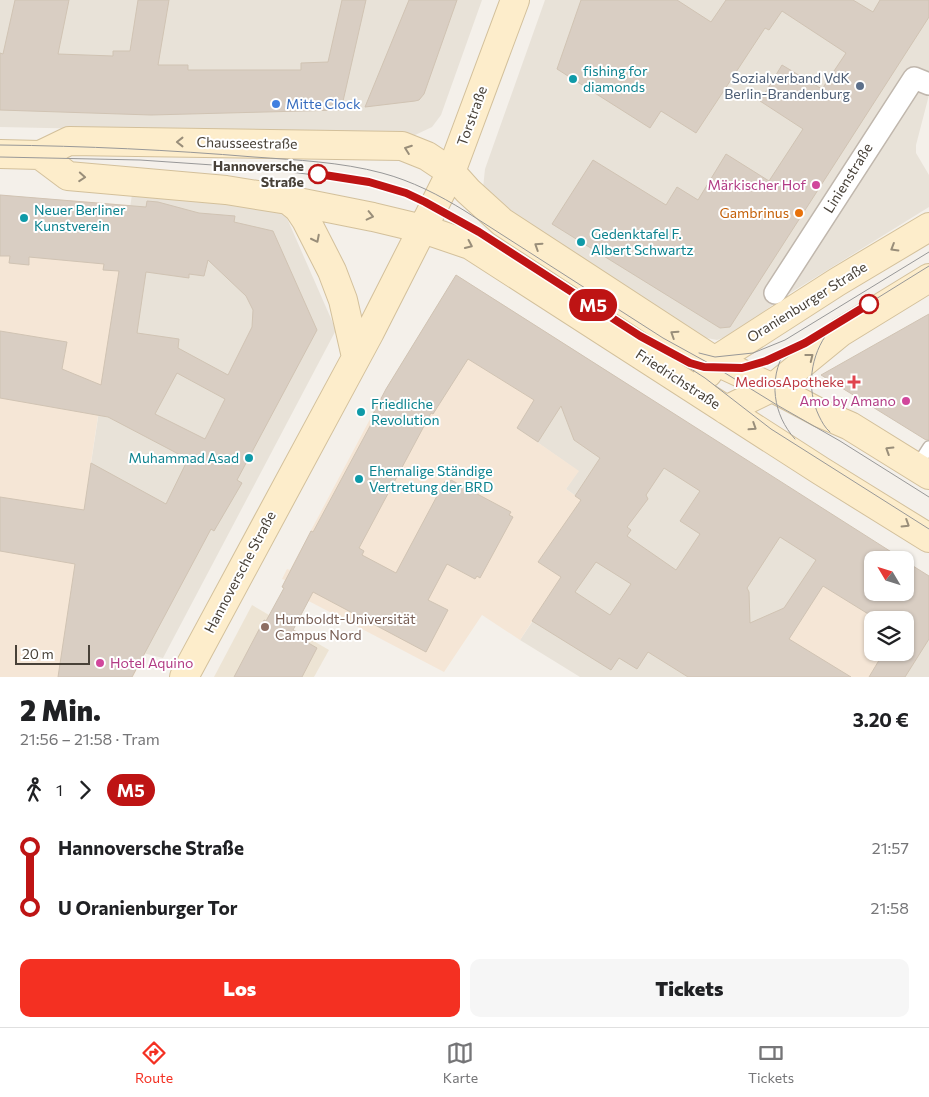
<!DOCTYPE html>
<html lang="de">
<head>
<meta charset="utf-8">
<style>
  :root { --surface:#fff; --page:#f6f6f6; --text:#202124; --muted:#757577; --line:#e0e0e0; --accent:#f43022 }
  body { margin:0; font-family:Commissioner,sans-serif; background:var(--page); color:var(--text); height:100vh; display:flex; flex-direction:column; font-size:19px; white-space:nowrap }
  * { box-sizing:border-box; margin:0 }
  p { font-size:16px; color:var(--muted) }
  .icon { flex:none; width:28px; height:28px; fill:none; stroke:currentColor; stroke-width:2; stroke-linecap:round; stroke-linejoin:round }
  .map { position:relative; height:677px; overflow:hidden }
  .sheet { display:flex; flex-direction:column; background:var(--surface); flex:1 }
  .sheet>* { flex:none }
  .badge { padding:0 10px; border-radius:16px; font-size:18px; line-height:32px }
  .needle { width:32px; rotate:308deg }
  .controls { position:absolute; left:864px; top:551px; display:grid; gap:10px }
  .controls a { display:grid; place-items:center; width:50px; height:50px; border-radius:10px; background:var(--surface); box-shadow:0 1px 4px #0004; font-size:25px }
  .scale { position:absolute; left:15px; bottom:12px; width:75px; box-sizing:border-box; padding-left:5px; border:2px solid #484138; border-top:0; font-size:14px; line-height:18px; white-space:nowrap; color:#484138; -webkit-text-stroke:4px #fff; paint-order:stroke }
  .map>.badge { position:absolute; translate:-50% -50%; box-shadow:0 0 0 2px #fff }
  .legs { display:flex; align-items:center; gap:8px; height:55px; padding:0 20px; font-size:16px }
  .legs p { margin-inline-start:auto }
  .headline { display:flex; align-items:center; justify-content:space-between; height:85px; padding:0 20px }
  h1 { font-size:28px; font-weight:800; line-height:38px }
  .button { display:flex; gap:10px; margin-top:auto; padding:10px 20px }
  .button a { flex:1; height:58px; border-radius:10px; background:var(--accent); color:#fff; font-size:20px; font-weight:800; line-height:58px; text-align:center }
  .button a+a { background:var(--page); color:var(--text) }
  ul { padding:0 20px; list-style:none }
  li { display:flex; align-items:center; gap:18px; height:60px; font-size:19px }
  li i { display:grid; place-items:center; width:8px; height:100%; margin:0 6px; background:currentColor }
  li i::after { content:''; width:12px; height:12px; margin:-6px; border:4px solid; border-radius:50%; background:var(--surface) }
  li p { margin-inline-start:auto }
  li:first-child i { background:linear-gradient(#0000 50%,currentColor 0) }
  li:last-child i { background:linear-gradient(currentColor 50%,#0000 0) }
  .tabs { display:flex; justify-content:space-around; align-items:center; height:70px; border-top:1px solid var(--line); background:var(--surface); font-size:14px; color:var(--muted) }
  .tabs a { display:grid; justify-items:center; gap:2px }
  .tabs .active { color:var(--accent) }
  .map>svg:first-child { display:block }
  .residential { fill:#e8e2d8 }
  .commercial { fill:#f5e6d6 }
  .education { fill:#ede4d4 }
  .building { fill:#d9cec3; stroke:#d0c3b3; fill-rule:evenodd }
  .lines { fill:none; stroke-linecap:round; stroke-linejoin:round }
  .lane-casing { stroke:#c0b7ad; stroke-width:14 }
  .street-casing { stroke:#c0b7ad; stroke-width:24 }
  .secondary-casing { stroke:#d3c09b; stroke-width:30 }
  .lane { stroke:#fff; stroke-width:11 }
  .street { stroke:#fff; stroke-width:21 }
  .secondary { stroke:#fdedcb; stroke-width:28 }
  .tram { stroke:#989898; stroke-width:1 }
  .oneway { stroke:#998e7a }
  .line-1-casing { stroke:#fff; stroke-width:11 }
  .line-1 { stroke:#be1414; stroke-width:8 }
  .culture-dot { fill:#0f9aa8; stroke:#fff; stroke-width:2 }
  .service-dot { fill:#5c6f8a; stroke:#fff; stroke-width:2 }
  .shop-dot { fill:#3f7fe0; stroke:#fff; stroke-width:2 }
  .stop-1-dot { fill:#fff; stroke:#be1414; stroke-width:2.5 }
  .hotel-dot { fill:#d1479c; stroke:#fff; stroke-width:2 }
  .food-dot { fill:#e8710a; stroke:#fff; stroke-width:2 }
  .health-dot { fill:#e0444e; stroke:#fff; stroke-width:2 }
  .education-dot { fill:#8d6e63; stroke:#fff; stroke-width:2 }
  .labels { text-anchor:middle; stroke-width:4; stroke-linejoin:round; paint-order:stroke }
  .culture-label { font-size:14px; fill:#0d838f; stroke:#fff; text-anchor:start }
  .service-label { font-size:14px; fill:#4e5e75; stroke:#fff; text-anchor:end }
  .shop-label { font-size:14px; fill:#366cbe; stroke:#fff; text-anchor:start }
  .street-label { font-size:14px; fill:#484138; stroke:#fff }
  .stop-label { font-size:14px; font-weight:bold; fill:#484138; stroke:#fff; text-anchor:end }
  .hotel-label { font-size:14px; fill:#b23c85; stroke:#fff; text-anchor:end }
  .food-label { font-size:14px; fill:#c56008; stroke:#fff; text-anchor:end }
  .health-label { font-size:14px; fill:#be3a42; stroke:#fff; text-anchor:end }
  .education-label { font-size:14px; fill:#785e54; stroke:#fff; text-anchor:start }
</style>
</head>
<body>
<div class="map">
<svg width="929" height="677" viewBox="0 0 929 677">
  <rect width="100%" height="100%" fill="#f4f0ea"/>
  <path class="residential" d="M0,0H482L441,115L432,127L413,136L0,127Z
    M545,0H929V95L916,145V153L929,175V207L779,300L736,333L717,340L702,337L500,213L483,188L485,169Z
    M133,188L280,209L286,216L336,330L163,658L65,634Z
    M568,346L748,461L647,615L787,486L858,531L765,677H580L520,640L603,516L566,489L578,471L517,428Z
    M929,582V677H869L884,653L905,652V620Z"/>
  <path class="commercial" d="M0,195L130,205L65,634L146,652L133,677H0Z
    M456,275L568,346L517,428L579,471L566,489L604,516L561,577L520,640L482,615L444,672L282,587L285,580L282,579L287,569L290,570L386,389Z
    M858,531L872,560V592H905V561L929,576L905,620H872V652L884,653L869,677H765Z"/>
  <path class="education" d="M252,605L329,650L314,677H214Z"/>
  <path class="building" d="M15,0H69L58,54L113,56V51H130L138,0H169L158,65H188V70H301V63L328,62L342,0H366L341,110L151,115L0,110V53L3,54Z
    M409,0H457L424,94L419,100L415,101L365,107Z
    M581,0H677L711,22L726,0H853L873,12L880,0H929V17L730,327L720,328L552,224L593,160L666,205L677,187L698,200L726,154L769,181L803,129L760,101L782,65L822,89L846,53L782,11L769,30L765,28L696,133L661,111L650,128L557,69Z
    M0,195L146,207L147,201L158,202L199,213L235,216L234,222L273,231L317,330L237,480L242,483L214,531L211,529L132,677H58L75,564L0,551V497L84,510L91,463L166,504L188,459L108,417L0,398V331L67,342L62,369L101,385L119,271L103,270L104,264L29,257V265L9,263L10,256H0ZM208,260L246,296L253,310L252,327L228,375L178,348L179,339L137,333L146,272L189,278V274L204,276ZM177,373L225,399L205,439L155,414Z
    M456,275L904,560H872V592H905V561L929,576V639L905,677H869L884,652H905V620H878L823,586L789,639L851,677H688L648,652L637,669L619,658L611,670L532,621L561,577L538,562L581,500L575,496L600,458L574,440L561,406L538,442L517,428L534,400L468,359L433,414L431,413L359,548L364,551L362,555L396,573L445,481L449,483L451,480L511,512L509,515L513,517L480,578L477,576L475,579L447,564L428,600L448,610L426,652L313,592L293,630L307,637L305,641L317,648L302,677H234L264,620L266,621L284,588L282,587L311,531L313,532L376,415L373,414L386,389ZM664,468L700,491L680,521L700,534L676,570L627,536L631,530L627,527L648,499L646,495ZM780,537L816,560L784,608L750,623L749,592L747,588ZM596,562L631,584L610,615L575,592Z
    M929,314V440H926L821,375Z"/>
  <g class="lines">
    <g class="lane-casing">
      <path id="lane" d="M916,467L929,447"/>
    </g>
    <g class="street-casing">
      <path id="street" d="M775,293L914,78L929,84"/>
    </g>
    <g class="secondary-casing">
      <path id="secondary" d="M0,154L40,155L69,141L402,146L427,156L451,172L468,191L502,222L715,361L775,389L820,413L850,426L929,475
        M40,155L68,176L226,190L288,200L373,217L423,229L470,245L821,471L929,538
        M288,200L298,208L306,220L332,271L343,300L356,357
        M708,373L715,361L722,356L837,282L929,227
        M726,410L775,386L841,332L929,278
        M184,677L370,332L434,206L451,172L515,0"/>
    </g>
    <use href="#lane" class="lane"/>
    <use href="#street" class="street"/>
    <use href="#secondary" class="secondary"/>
    <path class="tram" d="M0,145C85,146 170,150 254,157C297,160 341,162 382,173C412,181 439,195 465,211L663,338L712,365L777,405L840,441L929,497
      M0,157L140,160L257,168L356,180L406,193L448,213L640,336L705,378L771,429L929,529
      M829,331C810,355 806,389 819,416C822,422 825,428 830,432
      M785,351C768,379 773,415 795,439
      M699,353L715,357L753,353L785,340L929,252
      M717,368H742L766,361L805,343L929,266"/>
  </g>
  <defs><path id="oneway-chevron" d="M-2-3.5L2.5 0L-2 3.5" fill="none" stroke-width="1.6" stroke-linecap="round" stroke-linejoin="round" transform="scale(1.25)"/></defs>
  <g class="oneway">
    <use href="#oneway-chevron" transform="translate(180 142) rotate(-180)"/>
    <use href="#oneway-chevron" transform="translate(408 149) rotate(-160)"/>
    <use href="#oneway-chevron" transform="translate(82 177) rotate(4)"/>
    <use href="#oneway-chevron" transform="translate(370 216) rotate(13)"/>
    <use href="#oneway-chevron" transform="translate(316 239) rotate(63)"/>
    <use href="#oneway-chevron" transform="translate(469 245) rotate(25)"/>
    <use href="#oneway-chevron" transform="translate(538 246) rotate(-147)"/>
    <use href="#oneway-chevron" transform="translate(894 248) rotate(149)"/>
    <use href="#oneway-chevron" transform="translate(674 334) rotate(-147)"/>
    <use href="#oneway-chevron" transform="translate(810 357) rotate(-38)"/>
    <use href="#oneway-chevron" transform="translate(753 427) rotate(33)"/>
    <use href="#oneway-chevron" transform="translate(889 450) rotate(-148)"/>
    <use href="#oneway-chevron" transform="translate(906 524) rotate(32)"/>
  </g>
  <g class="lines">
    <g class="line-1-casing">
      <path id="line-1" d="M318,174L369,182L406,193L425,202L479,232L640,336L690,363L704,367L742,368L766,361L805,343L869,304"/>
    </g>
    <use href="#line-1" class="line-1"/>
  </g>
  <g class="culture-dot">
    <circle cx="573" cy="79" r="5"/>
    <circle cx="24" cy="218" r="5"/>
    <circle cx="581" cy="242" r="5"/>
    <circle cx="361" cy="412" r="5"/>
    <circle cx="249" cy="458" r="5"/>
    <circle cx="359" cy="479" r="5"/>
  </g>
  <circle class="service-dot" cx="860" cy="86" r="5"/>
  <circle class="shop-dot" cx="276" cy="104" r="5"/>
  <g class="stop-1-dot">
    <circle cx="318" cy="174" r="9"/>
    <circle cx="869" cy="304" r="9"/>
  </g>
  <g class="hotel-dot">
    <circle cx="816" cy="185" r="5"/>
    <circle cx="906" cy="401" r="5"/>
    <circle cx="100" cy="663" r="5"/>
  </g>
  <circle class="food-dot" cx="799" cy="213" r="5"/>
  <path class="health-dot" d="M851.5 374.5h5v5h5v5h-5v5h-5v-5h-5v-5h5z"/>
  <circle class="education-dot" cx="265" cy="627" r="5"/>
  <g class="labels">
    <g class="culture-label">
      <text x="583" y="76">fishing for<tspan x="583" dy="16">diamonds</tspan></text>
      <text x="34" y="215">Neuer Berliner<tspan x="34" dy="16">Kunstverein</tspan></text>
      <text x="591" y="239">Gedenktafel F.<tspan x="591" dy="16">Albert Schwartz</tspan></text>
      <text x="371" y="409">Friedliche<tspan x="371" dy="16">Revolution</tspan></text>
      <text x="239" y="463" text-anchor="end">Muhammad Asad</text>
      <text x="369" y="476">Ehemalige Ständige<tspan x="369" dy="16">Vertretung der BRD</tspan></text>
    </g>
    <g class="service-label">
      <text x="850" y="83">Sozialverband VdK<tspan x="850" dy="16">Berlin-Brandenburg</tspan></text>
    </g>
    <g class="shop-label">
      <text x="286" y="109">Mitte Clock</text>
    </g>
    <g class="street-label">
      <text transform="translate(472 116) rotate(-70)" y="5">Torstraße</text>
      <text transform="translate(247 143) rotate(1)" y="5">Chausseestraße</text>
      <text transform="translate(848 178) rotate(-58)" y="5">Linienstraße</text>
      <text transform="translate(807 302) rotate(-32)" y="5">Oranienburger Straße</text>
      <text transform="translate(678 379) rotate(33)" y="5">Friedrichstraße</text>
      <text transform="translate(240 572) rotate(-62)" y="5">Hannoversche Straße</text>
    </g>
    <g class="stop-label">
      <text x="304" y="171">Hannoversche<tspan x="304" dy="16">Straße</tspan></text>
    </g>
    <g class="hotel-label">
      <text x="806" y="190">Märkischer Hof</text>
      <text x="896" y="406">Amo by Amano</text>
      <text x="110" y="668" text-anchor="start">Hotel Aquino</text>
    </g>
    <g class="food-label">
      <text x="789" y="218">Gambrinus</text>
    </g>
    <g class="health-label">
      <text x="844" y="387">MediosApotheke</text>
    </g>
    <g class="education-label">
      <text x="275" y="624">Humboldt-Universität<tspan x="275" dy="16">Campus Nord</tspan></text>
    </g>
  </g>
</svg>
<div class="controls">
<a><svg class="needle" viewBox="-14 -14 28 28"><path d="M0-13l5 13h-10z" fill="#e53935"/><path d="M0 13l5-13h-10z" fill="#757577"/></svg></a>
<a><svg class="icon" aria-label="layers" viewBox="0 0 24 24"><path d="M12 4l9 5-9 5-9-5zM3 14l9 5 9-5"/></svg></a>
</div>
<div class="scale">20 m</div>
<b class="badge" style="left:593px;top:305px;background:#be1414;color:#fff">M5</b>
</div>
<section class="sheet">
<div class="headline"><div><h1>2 Min.</h1><p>21:56 – 21:58 · Tram</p></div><b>3.20 €</b></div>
<div class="legs"><svg class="icon" aria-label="walk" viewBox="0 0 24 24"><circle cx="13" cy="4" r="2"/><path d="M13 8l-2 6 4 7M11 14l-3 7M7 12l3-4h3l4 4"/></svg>1<svg class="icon" aria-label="forward" viewBox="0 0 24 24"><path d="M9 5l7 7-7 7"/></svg><b class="badge" style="background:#be1414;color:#fff">M5</b></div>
<ul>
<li><i style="color:#be1414"></i><b>Hannoversche Straße</b><p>21:57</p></li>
<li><i style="color:#be1414"></i><b>U Oranienburger Tor</b><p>21:58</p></li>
</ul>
<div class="button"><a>Los</a><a>Tickets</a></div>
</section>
<nav class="tabs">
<a class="active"><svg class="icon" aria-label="directions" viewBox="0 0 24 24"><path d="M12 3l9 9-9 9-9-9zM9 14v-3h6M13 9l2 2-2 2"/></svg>Route</a>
<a><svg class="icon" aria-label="map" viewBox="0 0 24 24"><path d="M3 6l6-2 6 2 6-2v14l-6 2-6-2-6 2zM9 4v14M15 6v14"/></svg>Karte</a>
<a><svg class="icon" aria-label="tickets" viewBox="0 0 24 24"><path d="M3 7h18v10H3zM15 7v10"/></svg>Tickets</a>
</nav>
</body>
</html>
